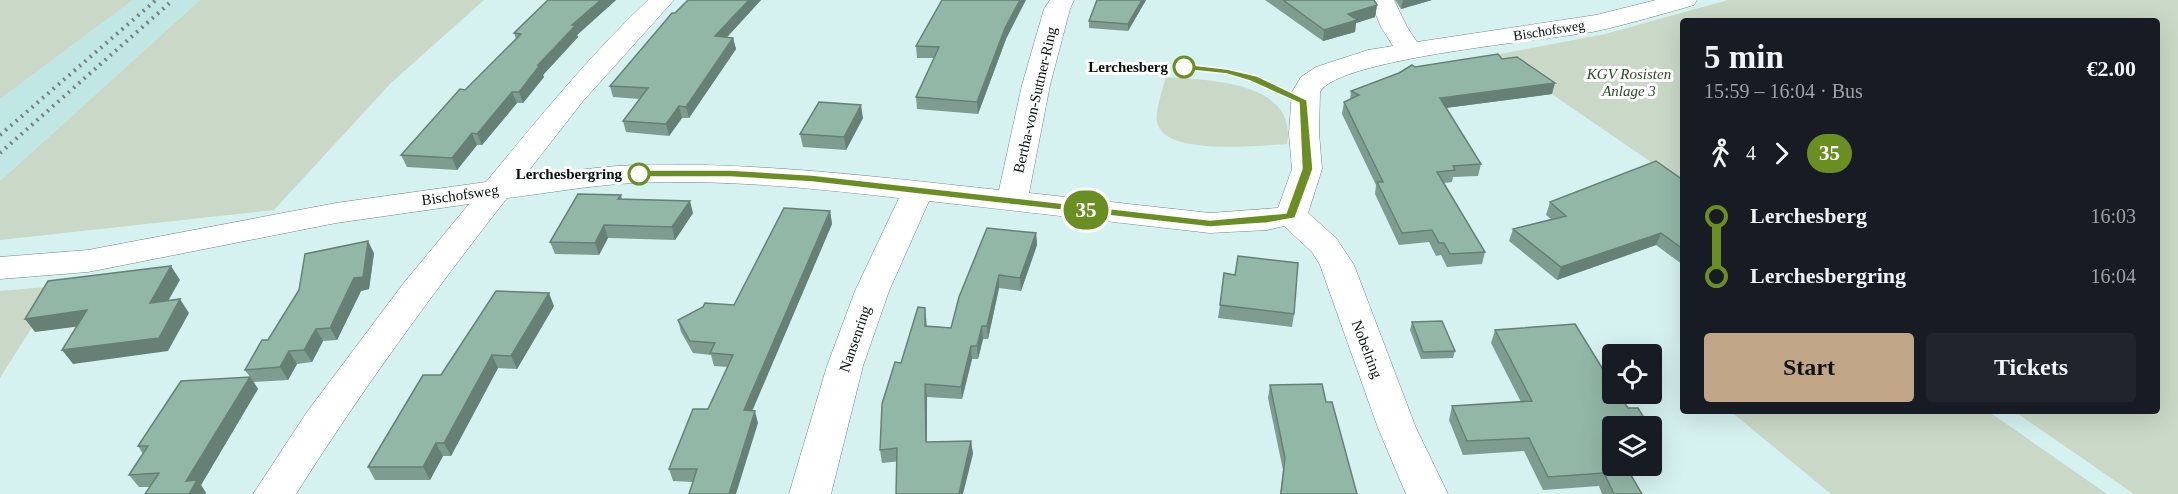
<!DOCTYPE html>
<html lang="en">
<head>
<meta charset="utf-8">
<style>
  :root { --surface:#171b24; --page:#20242c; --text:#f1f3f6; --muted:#9ea1a6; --accent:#c0a687 }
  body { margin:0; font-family:Georgia,serif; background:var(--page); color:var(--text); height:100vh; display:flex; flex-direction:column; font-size:22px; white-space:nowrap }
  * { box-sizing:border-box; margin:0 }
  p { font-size:20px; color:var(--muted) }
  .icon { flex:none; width:33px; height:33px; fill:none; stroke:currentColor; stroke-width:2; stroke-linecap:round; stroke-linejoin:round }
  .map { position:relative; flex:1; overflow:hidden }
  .sheet { position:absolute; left:1680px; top:18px; width:480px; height:396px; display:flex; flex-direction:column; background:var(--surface); border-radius:6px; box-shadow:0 6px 24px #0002 }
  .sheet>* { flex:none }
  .badge { padding:0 12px; border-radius:20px; font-size:21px; line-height:39px }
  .fabs { position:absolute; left:1602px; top:344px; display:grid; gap:12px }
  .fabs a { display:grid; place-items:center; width:60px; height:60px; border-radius:6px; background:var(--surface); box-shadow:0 6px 24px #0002; font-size:30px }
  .map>.badge { position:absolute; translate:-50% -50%; box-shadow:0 0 0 3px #fff }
  .legs { display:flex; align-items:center; gap:9px; height:66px; padding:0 24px; font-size:20px }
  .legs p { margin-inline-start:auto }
  .overview { display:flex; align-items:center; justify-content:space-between; height:102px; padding:0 24px }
  h1 { font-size:33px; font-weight:700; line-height:45px }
  .primary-button { display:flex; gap:12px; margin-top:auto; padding:12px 24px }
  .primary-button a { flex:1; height:69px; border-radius:6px; background:var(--accent); color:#111; font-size:24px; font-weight:700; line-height:69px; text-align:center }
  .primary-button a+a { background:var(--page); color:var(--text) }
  ul { padding:0 24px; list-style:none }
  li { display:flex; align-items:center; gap:21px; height:60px; font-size:22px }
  li i { display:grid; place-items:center; width:9px; height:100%; margin:0 8px; background:currentColor }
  li i::after { content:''; width:15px; height:15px; margin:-8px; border:4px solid; border-radius:50%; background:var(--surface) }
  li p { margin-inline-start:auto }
  li:first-child i { background:linear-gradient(#0000 50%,currentColor 0) }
  li:last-child i { background:linear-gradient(currentColor 50%,#0000 0) }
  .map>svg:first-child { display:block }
  .built { fill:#c1e7e5 }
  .green { fill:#cad9c7 }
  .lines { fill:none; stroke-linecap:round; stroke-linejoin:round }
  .minor-casing { stroke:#708989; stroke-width:1 }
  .minor { fill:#fff; fill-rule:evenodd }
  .rail { stroke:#718382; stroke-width:4; stroke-dasharray:2 5; stroke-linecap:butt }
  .wall { fill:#7e9d90 }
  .shaded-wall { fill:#668075 }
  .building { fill:#92b7a7; stroke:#668075; stroke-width:1.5 }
  .line-1 { fill:#6b8e23; stroke:#fff; stroke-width:1.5 }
  .stop-1-dot { fill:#fff; stroke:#6b8e23; stroke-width:3 }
  .labels { text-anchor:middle; stroke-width:6; stroke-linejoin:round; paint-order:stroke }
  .far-street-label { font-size:14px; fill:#060f0e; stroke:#fff }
  .stop-label { font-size:15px; font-weight:bold; fill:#060f0e; stroke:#fff; text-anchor:end }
  .park-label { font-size:15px; font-style:italic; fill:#2a4c24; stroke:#fff }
  .street-label { font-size:15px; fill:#060f0e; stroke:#fff }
</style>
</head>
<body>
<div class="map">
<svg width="2178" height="494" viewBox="0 0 2178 494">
  <rect width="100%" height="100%" fill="#d5f1f0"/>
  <path class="built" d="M133,0H200L0,181V99Z"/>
  <path class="green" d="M0,0H133L0,99Z
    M200,0H484L391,83L274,210L0,240V181Z
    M1728,0H2178V494H2134L2014,411H2157V21H1683V184L1495,55L1605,34Z
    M1166,77C1208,80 1298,81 1287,144C1260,145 1164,157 1157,122C1155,112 1163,87 1166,77Z
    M58,286L0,378V291Z
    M1730,411H1988L2107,494H1831Z"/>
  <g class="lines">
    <g class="minor-casing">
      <path id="minor" d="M648,0H674L583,101L523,178C560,173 599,166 636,165C758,162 878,177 999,190L1022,85L1044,9L1050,0H1074L1070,9L1050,85L1029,193L1210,213L1278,208L1292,169L1289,133L1292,92L1301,77L1316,67L1368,50L1393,46L1381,27L1370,0H1394L1407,27L1417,42L1596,15L1656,0H1697L1694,5C1662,14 1629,24 1597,31C1551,40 1338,58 1320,92L1319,133L1322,169L1308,213L1336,238L1354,265L1416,428L1448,494H1406L1378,428L1320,265L1312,252L1284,226L1267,230L1210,233L929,201L889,291L863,366L831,494H789L827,366L855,291L899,198C811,188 723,179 634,183C592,185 549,193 507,198C432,294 361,391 296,494H253L307,412L403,284L469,204L336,223L88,272L0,279V257L88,250L336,203L486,182C538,119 589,56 648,0Z"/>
    </g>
    <use href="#minor" class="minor"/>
    <path class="rail" d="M0,135L156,0
      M0,153L173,0"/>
  </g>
  <path class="wall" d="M548,0H616L577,35L578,37L543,75L544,77L523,103H517L482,145H477L457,170L407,167L401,155L516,39L514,33Z
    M761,0L727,37L733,38L736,49L689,118H682L669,136L626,132L623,121L640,99L613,97L610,86L675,13Z
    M1146,0L1128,31L1089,28V21Z
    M1265,0H1374L1377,5L1375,17L1356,23L1355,32L1323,41Z
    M1395,0H1432L1401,9Z
    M1006,39L978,114L917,109L916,97L934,58H917L916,46Z
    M1502,59L1552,94L1446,108L1481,164L1478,176L1453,177L1452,182L1444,183L1485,252L1482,264L1447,267L1441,255L1436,256L1429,242L1399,245L1375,194L1376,185L1342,114L1344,102L1350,100L1351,91L1415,67Z
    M863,118L846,150L803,147L800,134Z
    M1683,180V265L1656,245L1557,280L1509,241L1513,229L1551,219L1546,215L1550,202Z
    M621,195L622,199L693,213L675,240L608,238L599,255L555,254L550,242Z
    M830,211L832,224L752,411L758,423L693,482L673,481L669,469L708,409L728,367L714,366L711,355L693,353L681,332L678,320L734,305Z
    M1036,233L1037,245L1021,291L999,288L988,339H983L978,359H972L962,399L927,397V442L971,441L973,454L882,463L880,450L925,308L927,326L951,328Z
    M374,253L369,289L361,291L337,340L323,341L312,362L297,364L288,380L254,382L258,389L201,485L206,493L150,487H139L129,475L143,454L138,446L250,377L245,370L268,340Z
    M1220,305L1294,314L1292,327L1218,318Z
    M554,306L517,369L498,368L451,456H443L430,480H375L368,467L441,375Z
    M1412,322L1455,351L1453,358L1421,359L1410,330Z
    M1495,330L1612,426V465L1642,494H1602L1599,486L1543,490L1524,451L1463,455L1449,420L1452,406L1521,402L1491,343Z
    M1270,385L1357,494H1280L1283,470L1268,398Z
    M1652,430L1656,439L1652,450Z"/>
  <path class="shaded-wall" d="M601,0H616L577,35L578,37L543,75L544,77L523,103L519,92L538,65L572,25Z
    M749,0H761L718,47L715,36Z
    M1020,0H1026L1006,39L978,114L977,102L1005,28Z
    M1142,0H1146L1128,31V24Z
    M1403,0H1432L1401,9Z
    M1377,5L1375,17L1356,23L1355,32L1323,41L1324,30L1348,14Z
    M733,38L736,49L689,118L686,107Z
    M1555,83L1552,94L1437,109L1440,98Z
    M512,92L517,103L482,145L477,134Z
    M861,105L863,118L846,150L844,137Z
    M679,106L682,118L669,136L666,124Z
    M472,133L477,145L457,170L452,158Z
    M690,201L693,213L675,240L672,227Z
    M830,211L832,224L747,423L744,410Z
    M604,225L608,238L599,255L595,243Z
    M1036,233L1037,245L1021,291L1020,278Z
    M1661,233L1656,245L1557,280L1561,267Z
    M368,241L374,253L369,289L361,291L337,340L330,328Z
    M171,266L180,280L159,317L150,303Z
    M999,275V288L988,339L987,326Z
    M549,293L554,306L517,369L511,356Z
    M180,299L189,313L168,351L73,364L62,350Z
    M87,310L97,324L35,332L25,319Z
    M982,326L983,339L978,359L977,346Z
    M316,329L323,341L312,362L304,350Z
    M971,346L972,359L962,399L961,387Z
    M289,351L297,364L288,380L280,367Z
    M492,355L498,368L451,456L444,443Z
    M250,377L258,389L201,485L206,493L205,494H189L186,481Z
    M925,384L927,397V455L926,442Z
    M755,411L758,423L736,494H729Z
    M971,441L973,454L963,494H959Z
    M436,443L443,456L430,480L423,467Z"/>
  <path class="building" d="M548,0H601L572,25L575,26L538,65H540L519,92H512L477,134L472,133L452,158L401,155L460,89L465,90L521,34L514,33Z
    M688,0H749L715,36L733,38L686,107L679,106L666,124L623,121L648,88L610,86L672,13H675Z
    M942,0H1020L1005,28L977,102L916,97L939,47L916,46Z
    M1097,0H1142L1128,24L1089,21Z
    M1283,0H1374L1377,5L1348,14L1357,20L1324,30Z
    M1498,54L1502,59L1517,57L1555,83L1440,98L1481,164L1453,166L1455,170L1437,172L1485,252L1450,254L1444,243H1439L1432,230L1402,233L1377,182H1383L1344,102L1359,95L1351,91L1399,73L1412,65L1415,67Z
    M819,102L861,105L844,137L800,134Z
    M1656,161L1683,180V249L1661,233L1561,267L1513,229L1566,216L1550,202Z
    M578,194L621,195L618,199L690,201L672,227L604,225L595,243L550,242Z
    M784,208L830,211L744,410L755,411L729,494H689L697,469H669L693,409H708L733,355L710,353L715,343L690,341L678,320L703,307L705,303L734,305Z
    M987,228L1036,233L1020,278L999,275L987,326H982L977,346H971L961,387L925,384L926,442L971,441L959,494H896L897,448L880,450L882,404L895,362L901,363L918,307L925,308V326L951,328L959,297Z
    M368,241L363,277L354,278L330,328L316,329L304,350L289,351L280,367L245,370L262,340H268L299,290L305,254Z
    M1238,256L1298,263L1294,314L1220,305L1224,273L1235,275Z
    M171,266L150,303L180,299L159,338L62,350L87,310L25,319L48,281Z
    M496,291L549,293L511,356L492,355L444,443H436L423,467H368L423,375H441Z
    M1442,321L1455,351L1423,352L1412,322Z
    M1575,324L1612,384V393H1618L1628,408H1638L1649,426H1612V465H1625L1642,494H1614L1604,473L1548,477L1529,438L1467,441L1452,406L1532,401L1495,330Z
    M250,377L186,481L197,480L189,494H145L159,473L129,475L148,446H138L181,381Z
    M1322,384L1326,402H1332L1357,494H1281L1285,458L1270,385Z
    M1652,430L1656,439H1652Z"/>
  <path class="line-1" d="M1184,64L1227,69L1257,76L1307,100L1313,169L1295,218L1267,223L1210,227L812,182L730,177H639L634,174L639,170H730L812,175L1210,220L1286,213L1302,169L1299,103L1250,81L1227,74L1180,69L1179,67Z"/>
  <g class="stop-1-dot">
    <circle cx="1184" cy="67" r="10"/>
    <circle cx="639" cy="174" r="10"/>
  </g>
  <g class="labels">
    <g class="far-street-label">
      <text transform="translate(1549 30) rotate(-9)" y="5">Bischofsweg</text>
    </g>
    <g class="stop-label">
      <text x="1168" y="72">Lerchesberg</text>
      <text x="622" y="179">Lerchesbergring</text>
    </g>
    <g class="park-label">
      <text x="1629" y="79">KGV Rosisten<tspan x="1629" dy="17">Anlage 3</tspan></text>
    </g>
    <g class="street-label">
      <text transform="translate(1035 100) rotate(-77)" y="5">Bertha-von-Suttner-Ring</text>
      <text transform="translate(460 195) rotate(-8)" y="5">Bischofsweg</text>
      <text transform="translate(855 339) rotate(-71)" y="5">Nansenring</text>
      <text transform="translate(1367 349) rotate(69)" y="5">Nobelring</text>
    </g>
  </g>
</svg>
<div class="fabs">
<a><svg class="icon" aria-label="locate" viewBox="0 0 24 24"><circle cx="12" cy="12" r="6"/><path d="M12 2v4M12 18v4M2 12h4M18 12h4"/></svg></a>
<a><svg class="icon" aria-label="layers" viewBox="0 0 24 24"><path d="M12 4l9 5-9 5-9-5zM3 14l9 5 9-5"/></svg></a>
</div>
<b class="badge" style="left:1086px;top:210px;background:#6b8e23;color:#fff">35</b>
<section class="sheet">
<div class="overview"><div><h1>5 min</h1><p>15:59 – 16:04 · Bus</p></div><b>€2.00</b></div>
<div class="legs"><svg class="icon" aria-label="walk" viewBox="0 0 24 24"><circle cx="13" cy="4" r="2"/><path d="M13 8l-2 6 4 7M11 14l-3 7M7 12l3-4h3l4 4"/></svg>4<svg class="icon" aria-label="forward" viewBox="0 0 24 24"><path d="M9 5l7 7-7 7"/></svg><b class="badge" style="background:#6b8e23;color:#fff">35</b></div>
<ul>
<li><i style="color:#6b8e23"></i><b>Lerchesberg</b><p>16:03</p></li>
<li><i style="color:#6b8e23"></i><b>Lerchesbergring</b><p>16:04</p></li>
</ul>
<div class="primary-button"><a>Start</a><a>Tickets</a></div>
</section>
</div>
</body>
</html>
